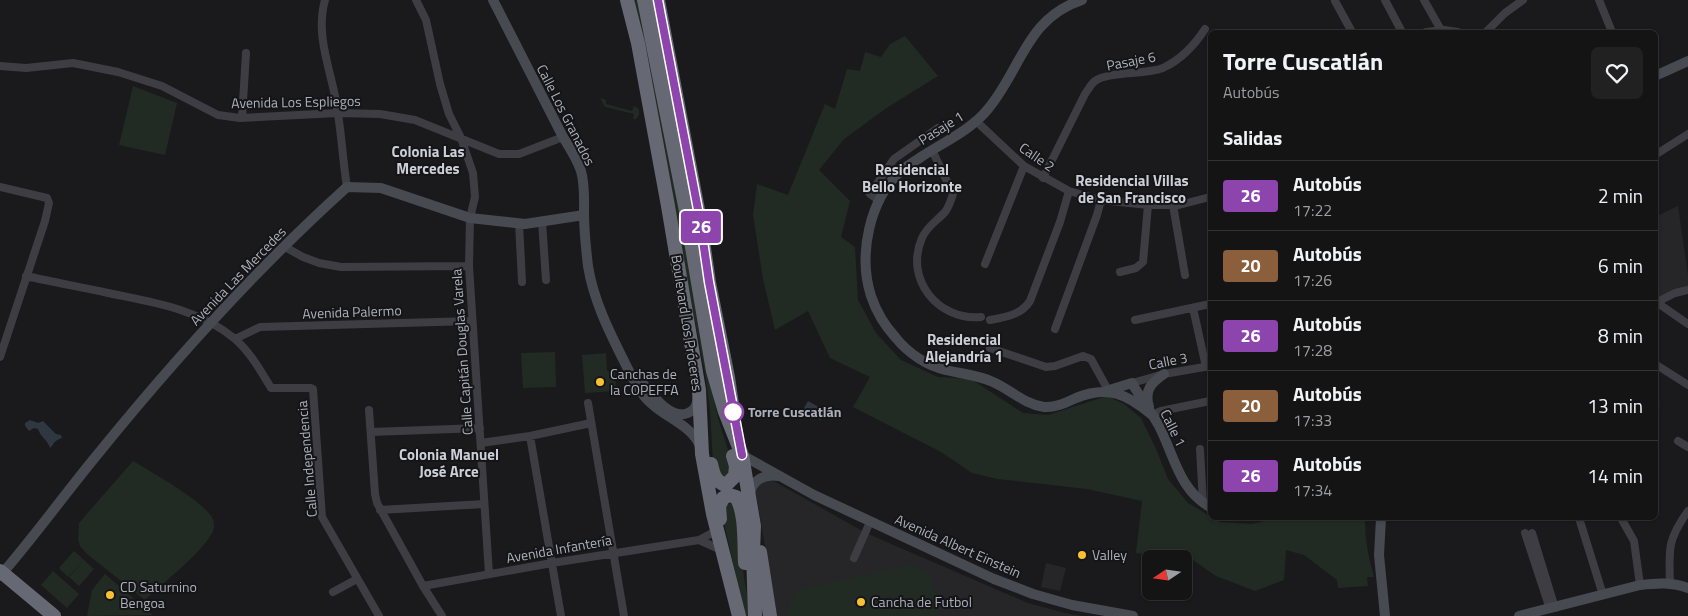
<!DOCTYPE html>
<html lang="es">
<head>
<meta charset="utf-8">
<style>
  :root { --surface:#141415; --page:#212122; --text:#f1f3f6; --muted:#9d9ea0; --line:#333334 }
  body { margin:0; font-family:"Titillium Web",sans-serif; background:var(--page); color:var(--text); height:100vh; display:flex; flex-direction:column; font-size:19px; white-space:nowrap }
  * { box-sizing:border-box; margin:0 }
  p { font-size:16px; color:var(--muted) }
  .icon { flex:none; width:28px; height:28px; fill:none; stroke:currentColor; stroke-width:2; stroke-linecap:round; stroke-linejoin:round }
  .map { position:relative; flex:1; overflow:hidden }
  .details { position:absolute; left:1208px; top:30px; width:450px; height:490px; display:flex; flex-direction:column; background:var(--surface); border-radius:8px; box-shadow:0 1px 4px #0004,0 0 0 1px var(--line) }
  .details>* { flex:none }
  .badge { padding:0 10px; border-radius:4px; font-size:18px; line-height:32px }
  .needle { width:32px; rotate:257deg }
  .fabs { position:absolute; left:1142px; top:550px; display:grid; gap:10px }
  .fabs a { display:grid; place-items:center; width:50px; height:50px; border-radius:8px; background:var(--surface); box-shadow:0 1px 4px #0004,0 0 0 1px var(--line); font-size:25px }
  .map>.badge { position:absolute; translate:-50% -50%; box-shadow:0 0 0 2px #fff }
  h2 { padding:0 15px; font-size:19px; line-height:45px }
  .round { display:grid; place-items:center; flex:none; width:52px; height:52px; border-radius:8px; background:var(--page) }
  .summary { display:flex; align-items:center; justify-content:space-between; height:85px; padding:0 15px }
  h1 { font-size:24px; font-weight:700; line-height:38px }
  ul { padding:0; list-style:none }
  li { display:flex; align-items:center; gap:15px; height:70px; padding:0 15px; border-top:1px solid var(--line) }
  li div { flex:1 }
  li b { display:block; font-size:19px }
  li em { font-style:normal }
  li .badge { min-width:55px; font-weight:700; text-align:center }
  .map>svg:first-child { display:block }
  .built { fill:#262629 }
  .green { fill:#212b23 }
  .water { fill:#2f3841 }
  .lines { fill:none; stroke-linecap:round; stroke-linejoin:round }
  .street { stroke:#3d3d43; stroke-width:8 }
  .secondary { stroke:#484a52; stroke-width:10 }
  .highway { stroke:#666973; stroke-width:14 }
  .line-casing { stroke:#fff; stroke-width:11 }
  .line { stroke:#8e44ad; stroke-width:8 }
  .poi-dot { fill:#f9c035; stroke:#151517; stroke-width:2 }
  .stop-dot { fill:#fff; stroke:#8e44ad; stroke-width:2.5 }
  .labels { text-anchor:middle; stroke-width:4; stroke-linejoin:round; paint-order:stroke }
  .street-label { font-size:14px; fill:#acb0bc; stroke:#151517 }
  .poi-label { font-size:14px; fill:#acb0bc; stroke:#151517; text-anchor:start }
  .stop-label { font-size:14px; font-weight:bold; fill:#acb0bc; stroke:#151517; text-anchor:start }
  .neighbourhood-label { font-size:15px; font-weight:bold; fill:#cdcfd8; stroke:#151517 }
</style>
</head>
<body>
<div class="map">
<svg width="1688" height="616" viewBox="0 0 1688 616">
  <rect width="100%" height="100%" fill="#1a1a1c"/>
  <path class="built" d="M1678,206L1688,275V286L1675,290L1655,299V217Z
    M1655,398L1660,401L1655,458Z
    M770,479L866,533L896,546L1028,603L1065,613L1083,616H777L755,488L758,483Z
    M1046,563L1066,568L1060,591L1041,587Z"/>
  <path class="green" d="M632,0H640L716,409C720,430 730,449 732,470L724,478L713,463L710,409L705,373Z
    M905,36L938,76L885,109L844,139L819,170L850,201L841,237L855,247L858,300L876,333L901,360L938,377L971,379L1023,413L1048,415L1107,396L1124,404L1141,418L1156,449L1168,479L1188,503L1220,522L1252,524L1277,518H1365C1365,539 1368,557 1374,577H1367L1368,586L1338,588L1337,580L1304,555L1286,550L1284,580L1255,591L1216,576L1193,560L1136,553L1142,501L1087,489L998,479L972,473L941,452L853,407L870,377L830,358L808,311L775,330L763,279L753,215L757,184L788,195L825,104L835,109L847,69L860,71L865,52L881,57L890,44Z
    M133,86L177,103L165,155L119,145Z
    M600,98L606,100V104L632,111L634,106L639,109V115L636,119H633L634,114L605,107Z
    M555,352L556,387L523,388L521,353Z
    M606,353L607,371H615L616,391L585,393L582,355Z
    M133,461C148,470 209,504 213,520C215,524 214,531 211,535C198,556 164,582 145,600L87,554L80,546L78,539L79,523Z
    M726,503L733,504L736,506L744,578L751,616H745L722,514Z
    M74,551L84,560L68,577L59,568Z
    M84,560L94,569L79,586L69,577Z
    M908,565C933,565 940,596 937,616H787L791,600L799,590Z
    M53,571L79,594L67,608L41,585Z
    M105,574L153,615L87,616L92,590Z"/>
  <path class="water" d="M808,401L826,411L821,420L803,410Z
    M30,420L38,423L43,421L56,434L61,435L62,438C53,441 55,443 50,448C48,440 41,438 38,429L34,428L29,431L25,426V423Z"/>
  <g class="lines">
    <path class="street" d="M325,0C314,39 334,76 338,114C342,139 343,163 347,187
      M416,0L426,20L440,84L449,114L461,138L473,173L475,197L470,218L469,266L489,574
      M1385,0L1402,32
      M1424,0L1441,30
      M1599,0L1612,32
      M1335,1L1352,32
      M1426,32L1444,30L1458,32
      M1486,32L1505,13L1523,0
      M0,66L26,68L73,63L118,72L162,86L218,115L240,118L338,113L380,114L415,120L499,154H519L563,137
      M242,118L246,53
      M977,122L1024,166L1069,191L1101,200L1148,205H1179L1210,197
      M932,150L953,194C951,200 949,207 945,212C937,221 927,226 922,238C904,279 938,321 981,317
      M1655,155L1688,134
      M1043,178L1085,94C1088,90 1091,84 1095,81C1109,71 1145,75 1163,68C1182,59 1194,46 1205,29
      M0,187L47,198L49,203L45,221L0,357
      M880,201L870,194L894,159L938,128
      M1173,205L1185,275
      M542,221L546,280
      M519,223L522,282
      M285,247L303,257L319,263L341,267L469,266
      M985,264L1024,166
      M1120,272L1136,268L1143,262L1148,205
      M26,276C53,282 80,287 108,293C151,302 200,309 235,339C250,352 261,371 271,388H311L313,389L322,517L379,616
      M1688,290L1675,293L1659,301L1662,306L1688,324
      M1193,308L1206,367
      M990,320C1006,317 1021,315 1030,301L1060,222L1069,191
      M1135,320L1210,304
      M1055,329L1097,215L1101,200
      M235,339L260,327L472,321
      M990,348L1046,367L1055,366L1083,356L1091,359L1108,390
      M1655,364L1688,385
      M1132,383L1164,374L1210,366
      M588,403L624,616
      M369,410L375,494L377,503L423,586L442,616
      M1152,415L1161,411L1210,401
      M371,432L480,428
      M530,436L561,616
      M1678,441L1688,447
      M481,443L530,436L591,423
      M1200,449L1203,503
      M380,510L484,504
      M1579,518L1603,595
      M1621,518L1634,541L1640,585
      M1525,533L1550,609
      M1532,533L1555,608
      M699,540L719,549
      M854,558L870,522
      M1670,584C1669,550 1667,540 1688,511
      M423,586L552,563L699,540L716,531
      M333,592L357,579"/>
    <path class="secondary" d="M493,0L563,137C570,148 577,159 581,171C585,185 584,199 584,213C584,231 586,249 588,266C594,304 613,339 630,373C636,384 642,396 652,404C667,418 692,426 700,446
      M1082,0C1026,18 1021,70 988,109C971,130 944,142 921,157C915,161 908,165 902,170C869,199 858,255 871,296C876,311 885,326 896,338C908,353 927,366 946,370C962,374 978,375 993,382C1011,390 1024,404 1044,407C1055,408 1065,403 1076,398C1108,385 1127,394 1152,415
      M1655,76L1688,61
      M644,385C653,396 671,420 688,413C695,410 697,405 698,398
      M1106,391L1132,383C1140,398 1151,411 1159,426C1174,455 1179,490 1210,507
      M1149,407C1144,390 1151,383 1164,374
      M742,455L814,495L994,579L1033,594L1072,605L1133,616
      M750,494C752,480 764,474 778,476
      M1381,518L1379,555L1385,616
      M0,576C34,537 64,495 97,455C174,360 256,269 347,187L381,188L470,218L525,224L584,215
      M1519,616L1640,585C1657,583 1672,582 1688,588"/>
    <path class="highway" d="M627,0L638,43L668,206L699,390L702,454L713,514L739,616
      M644,0L685,206L713,371L725,412L742,455L745,473L754,526L753,552L755,616
      M658,0L700,220L709,282L728,377L734,418
      M711,464C713,472 714,480 723,484L728,483L735,476L736,466L733,456
      M720,519L719,506L723,498L729,495L736,497C746,512 744,544 745,563
      M760,552L770,616
      M0,571L54,616"/>
  </g>
  <g class="lines">
    <g class="line-casing">
      <path id="line" d="M658,0L700,220L709,282L742,455"/>
    </g>
    <use href="#line" class="line"/>
  </g>
  <g class="poi-dot">
    <circle cx="600" cy="382" r="5"/>
    <circle cx="1082" cy="555" r="5"/>
    <circle cx="110" cy="595" r="5"/>
    <circle cx="861" cy="602" r="5"/>
  </g>
  <circle class="stop-dot" cx="733" cy="412" r="10"/>
  <g class="labels">
    <g class="street-label">
      <text transform="translate(1131 61) rotate(-11)" y="5">Pasaje 6</text>
      <text transform="translate(296 102) rotate(-1)" y="5">Avenida Los Espliegos</text>
      <text transform="translate(566 115) rotate(63)" y="5">Calle Los Granados</text>
      <text transform="translate(941 128) rotate(-32)" y="5">Pasaje 1</text>
      <text transform="translate(1037 157) rotate(35)" y="5">Calle 2</text>
      <text transform="translate(238 276) rotate(-46)" y="5">Avenida Las Mercedes</text>
      <text transform="translate(352 312) rotate(-2)" y="5">Avenida Palermo</text>
      <text transform="translate(687 323) rotate(81)" y="5">Boulevard Los Próceres</text>
      <text transform="translate(462 352) rotate(-94)" y="5">Calle Capitán Douglas Varela</text>
      <text transform="translate(1168 361) rotate(-11)" y="5">Calle 3</text>
      <text transform="translate(1173 428) rotate(64)" y="5">Calle 1</text>
      <text transform="translate(307 459) rotate(-95)" y="5">Calle Independencia</text>
      <text transform="translate(958 546) rotate(24)" y="5">Avenida Albert Einstein</text>
      <text transform="translate(559 549) rotate(-10)" y="5">Avenida Infantería</text>
    </g>
    <g class="poi-label">
      <text x="610" y="379">Canchas de<tspan x="610" dy="16">la COPEFFA</tspan></text>
      <text x="1092" y="560">Valley</text>
      <text x="120" y="592">CD Saturnino<tspan x="120" dy="16">Bengoa</tspan></text>
      <text x="871" y="607">Cancha de Futbol</text>
    </g>
    <g class="stop-label">
      <text x="748" y="417">Torre Cuscatlán</text>
    </g>
    <g class="neighbourhood-label">
      <text x="428" y="157">Colonia Las<tspan x="428" dy="17">Mercedes</tspan></text>
      <text x="912" y="175">Residencial<tspan x="912" dy="17">Bello Horizonte</tspan></text>
      <text x="1132" y="186">Residencial Villas<tspan x="1132" dy="17">de San Francisco</tspan></text>
      <text x="964" y="345">Residencial<tspan x="964" dy="17">Alejandría 1</tspan></text>
      <text x="449" y="460">Colonia Manuel<tspan x="449" dy="17">José Arce</tspan></text>
    </g>
  </g>
</svg>
<div class="fabs">
<a><svg class="needle" viewBox="-14 -14 28 28"><path d="M0-13l5 13h-10z" fill="#e53935"/><path d="M0 13l5-13h-10z" fill="#9d9ea0"/></svg></a>
</div>
<b class="badge" style="left:701px;top:227px;background:#8e44ad;color:#fff">26</b>
<section class="details">
<div class="summary"><div><h1>Torre Cuscatlán</h1><p>Autobús</p></div><a class="round"><svg class="icon" aria-label="heart" viewBox="0 0 24 24"><path d="M12 20l-8-8c-3-5 5-10 8-4 3-6 11-1 8 4z"/></svg></a></div>
<h2>Salidas</h2>
<ul>
<li><span class="badge" style="background:#8e44ad;color:#fff">26</span><div><b>Autobús</b><p>17:22</p></div><em>2 min</em></li>
<li><span class="badge" style="background:#8b5e3c;color:#fff">20</span><div><b>Autobús</b><p>17:26</p></div><em>6 min</em></li>
<li><span class="badge" style="background:#8e44ad;color:#fff">26</span><div><b>Autobús</b><p>17:28</p></div><em>8 min</em></li>
<li><span class="badge" style="background:#8b5e3c;color:#fff">20</span><div><b>Autobús</b><p>17:33</p></div><em>13 min</em></li>
<li><span class="badge" style="background:#8e44ad;color:#fff">26</span><div><b>Autobús</b><p>17:34</p></div><em>14 min</em></li>
</ul>
</section>
</div>
</body>
</html>
